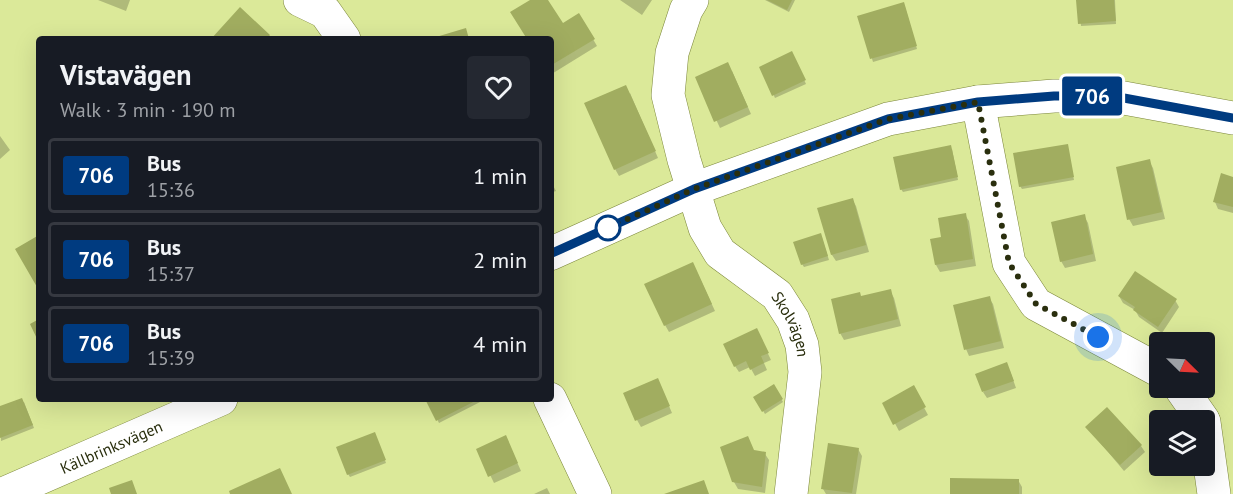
<!DOCTYPE html>
<html lang="en">
<head>
<meta charset="utf-8">
<style>
  :root { --surface:#171b24; --page:#242831; --text:#f1f3f6; --muted:#9ea1a6; --line:#363941 }
  body { margin:0; font-family:"PT Sans",sans-serif; background:var(--page); color:var(--text); height:100vh; display:flex; flex-direction:column; font-size:22px; white-space:nowrap }
  * { box-sizing:border-box; margin:0 }
  p { font-size:20px; color:var(--muted) }
  .icon { flex:none; width:33px; height:33px; fill:none; stroke:currentColor; stroke-width:2; stroke-linecap:round; stroke-linejoin:round }
  .map { position:relative; flex:1; overflow:hidden }
  .drawer { position:absolute; left:36px; top:36px; width:518px; height:366px; display:flex; flex-direction:column; background:var(--surface); border-radius:6px; box-shadow:0 6px 24px #0002 }
  .drawer>* { flex:none }
  .badge { padding:0 12px; border-radius:4px; font-size:21px; line-height:39px }
  .needle { width:39px; rotate:114deg }
  .buttons { position:absolute; left:1149px; top:332px; display:grid; gap:12px }
  .buttons a { display:grid; place-items:center; width:66px; height:66px; border-radius:6px; background:var(--surface); box-shadow:0 6px 24px #0002; font-size:30px }
  .you { position:absolute; width:30px; height:30px; margin:-15px; border:4px solid #fff; border-radius:50%; background:#1a73e8; box-shadow:0 0 0 9px #1a73e833 }
  .map>.badge { position:absolute; translate:-50% -50%; box-shadow:0 0 0 3px #fff }
  .round { display:grid; place-items:center; flex:none; width:63px; height:63px; border-radius:6px; background:var(--page) }
  .head { display:flex; align-items:center; justify-content:space-between; height:102px; padding:0 24px }
  h1 { font-size:28px; font-weight:700; line-height:45px }
  ul { padding:0; list-style:none }
  li { display:flex; align-items:center; gap:18px; height:75px; margin:0 12px 9px; padding:0 12px; border:3px solid var(--line); border-radius:6px }
  li div { flex:1 }
  li b { display:block; font-size:22px }
  li em { font-style:normal }
  li .badge { min-width:66px; font-weight:700; text-align:center }
  .map>svg:first-child { display:block }
  .shadow { fill:#0003 }
  .building { fill:#a1ad60 }
  .lines { fill:none; stroke-linecap:round; stroke-linejoin:round }
  .minor-casing { stroke:#7b8639; stroke-width:34 }
  .minor { stroke:#fff; stroke-width:33 }
  .line-casing { stroke:#fff; stroke-width:14 }
  .line { stroke:#003b80; stroke-width:9 }
  .walk { stroke:#2a2f0e; stroke-width:6; stroke-dasharray:0 10.8 }
  .stop-dot { fill:#fff; stroke:#003b80; stroke-width:3 }
  .labels { text-anchor:middle; stroke-width:5; stroke-linejoin:round; paint-order:stroke }
  .street-label { font-size:16px; fill:#2a2f0e; stroke:#dbe999 }
</style>
</head>
<body>
<div class="map">
<svg width="1233" height="494" viewBox="0 0 1233 494">
  <rect width="100%" height="100%" fill="#dbe999"/>
  <path class="shadow" d="M98,0H130L126,11Z
    M533,0H547L562,25L579,15L597,46L550,75V39H528Z
    M620,0H652L642,15Z
    M765,0H795L789,12Z
    M1078,0H1115L1116,24L1081,26Z
    M905,7L917,49L873,62L859,17Z
    M792,53L806,84L775,98L761,68Z
    M732,71L751,114L720,128L697,78Z
    M630,93L658,158L619,176L615,169Z
    M0,136L10,150L0,159Z
    M1067,145L1074,180L1022,189L1020,186Z
    M952,149L958,180L903,192L901,189Z
    M1149,161L1153,168L1165,219L1133,226L1129,219Z
    M1233,178V213L1218,209L1215,202Z
    M550,180L556,191L550,193Z
    M852,199L856,206L869,252L836,261L832,255L819,209Z
    M965,215L969,221L976,266L940,272L936,265L943,238Z
    M1084,216L1088,223L1096,261L1065,268L1061,261Z
    M822,238L829,260L804,267L802,264Z
    M696,270L715,311L669,332L665,325Z
    M890,291L894,298L901,326L844,340L840,333L861,298Z
    M1119,296L1175,300L1179,307L1162,333L1139,317L1135,310L1123,303Z
    M989,298L993,304L1004,348L969,356L966,349Z
    M760,337L771,360L764,363L767,370L755,376L750,367L739,372L735,366Z
    M1010,371L1016,388L987,398L983,392Z
    M774,386L783,402L765,414L755,397Z
    M661,387L672,413L641,427L637,420Z
    M913,387L928,415L899,431L884,403Z
    M427,399H486L439,423Z
    M24,402L34,428L1,441L0,408Z
    M1087,427L1141,446L1145,452L1124,471Z
    M376,437L386,463L350,477L348,474Z
    M509,444L521,471L494,483L478,450Z
    M858,449L862,456L856,494H826L823,489Z
    M754,451L765,454L769,460L765,493L738,489L734,482Z
    M1018,480L1022,487V494H951Z
    M547,488L550,494H534Z"/>
  <path class="building" d="M530,0H548L563,23L579,13L595,39L550,66V39H527L510,12Z
    M767,0H792L787,10Z
    M1076,0H1114L1116,21L1078,24Z
    M904,2L917,46L870,59L857,16Z
    M240,7L270,35L267,39H211Z
    M466,28L469,39H437L436,37Z
    M792,51L806,80L772,96L759,67Z
    M728,62L748,107L714,122L695,77Z
    M626,85L656,151L614,170L584,103Z
    M1068,144L1074,177L1019,187L1013,153Z
    M951,145L958,177L900,190L893,157Z
    M1150,159L1162,212L1127,220L1116,167Z
    M1221,173L1233,177V207L1213,202Z
    M853,198L866,245L831,255L817,208Z
    M966,213L973,259L935,265L930,239L941,237L938,218Z
    M1085,214L1093,254L1060,262L1051,222Z
    M821,233L828,256L801,265L793,242Z
    M39,235V287H37L15,249Z
    M693,262L712,304L664,326L644,284Z
    M1135,271L1177,299L1158,327L1133,310L1135,307L1118,296Z
    M891,289L898,319L839,334L831,299L860,292L861,296Z
    M990,296L1001,341L964,350L953,305Z
    M39,319V343L30,324Z
    M757,328L769,353L761,356L764,363L750,370L746,361L734,367L723,344Z
    M1007,362L1014,381L982,392L975,374Z
    M658,378L670,406L635,421L623,393Z
    M774,384L783,399L762,412L753,397Z
    M914,385L926,407L893,425L882,403Z
    M22,398L33,425L0,438V406Z
    M425,399H479L436,421Z
    M1107,407L1142,445L1120,465L1085,427Z
    M375,432L386,460L347,475L336,447Z
    M506,435L518,463L488,477L476,449Z
    M748,436L754,450L766,452L762,487L732,482L720,447Z
    M828,443L859,448L852,493L821,489Z
    M280,468L292,494H230L229,491Z
    M950,478L1019,479V494H950Z
    M132,480L137,494H111L109,488Z
    M704,480L709,494H664Z"/>
  <g class="lines">
    <g class="minor-casing">
      <g id="minor">
        <path d="M300,0L325,12L344,39"/>
        <path id="s1" d="M692,0L686,10L672,53L668,95L684,160L705,228L720,253L777,295L793,320L802,345L805,372L791,494"/>
        <path d="M978,102L1009,263L1036,304L1160,371"/>
        <path d="M550,254L694,189L888,119L978,102L1054,96H1113L1233,118"/>
        <path d="M1180,387L1203,420"/>
        <path d="M550,399L595,494"/>
        <path d="M1204,422L1214,494"/>
        <path id="s2" d="M3,494L221,399"/>
      </g>
    </g>
    <use href="#minor" class="minor"/>
  </g>
  <g class="lines">
    <g class="line-casing">
      <path id="line" d="M550,254L694,189L888,119L978,102L1054,96H1113L1233,118"/>
    </g>
    <use href="#line" class="line"/>
    <path class="walk" d="M608,228L694,189L888,119L978,102L1009,263L1036,304L1098,337"/>
  </g>
  <circle class="stop-dot" cx="608" cy="228" r="12"/>
  <g class="labels">
    <g class="street-label">
      <text dy="6" stroke="none"><textPath href="#s1" startOffset="370">Skolvägen</textPath></text>
      <text dy="6" stroke="none"><textPath href="#s2" startOffset="118">Källbrinksvägen</textPath></text>
    </g>
  </g>
</svg>
<div class="buttons">
<a><svg class="needle" viewBox="-14 -14 28 28"><path d="M0-13l5 13h-10z" fill="#e53935"/><path d="M0 13l5-13h-10z" fill="#9ea1a6"/></svg></a>
<a><svg class="icon" aria-label="layers" viewBox="0 0 24 24"><path d="M12 4l9 5-9 5-9-5zM3 14l9 5 9-5"/></svg></a>
</div>
<div class="you" style="left:1098px;top:337px"></div>
<b class="badge" style="left:1092px;top:96px;background:#003b80;color:#fff">706</b>
<section class="drawer">
<div class="head"><div><h1>Vistavägen</h1><p>Walk · 3 min · 190 m</p></div><a class="round"><svg class="icon" aria-label="heart" viewBox="0 0 24 24"><path d="M12 20l-8-8c-3-5 5-10 8-4 3-6 11-1 8 4z"/></svg></a></div>
<ul>
<li><span class="badge" style="background:#003b80;color:#fff">706</span><div><b>Bus</b><p>15:36</p></div><em>1 min</em></li>
<li><span class="badge" style="background:#003b80;color:#fff">706</span><div><b>Bus</b><p>15:37</p></div><em>2 min</em></li>
<li><span class="badge" style="background:#003b80;color:#fff">706</span><div><b>Bus</b><p>15:39</p></div><em>4 min</em></li>
</ul>
</section>
</div>
</body>
</html>
